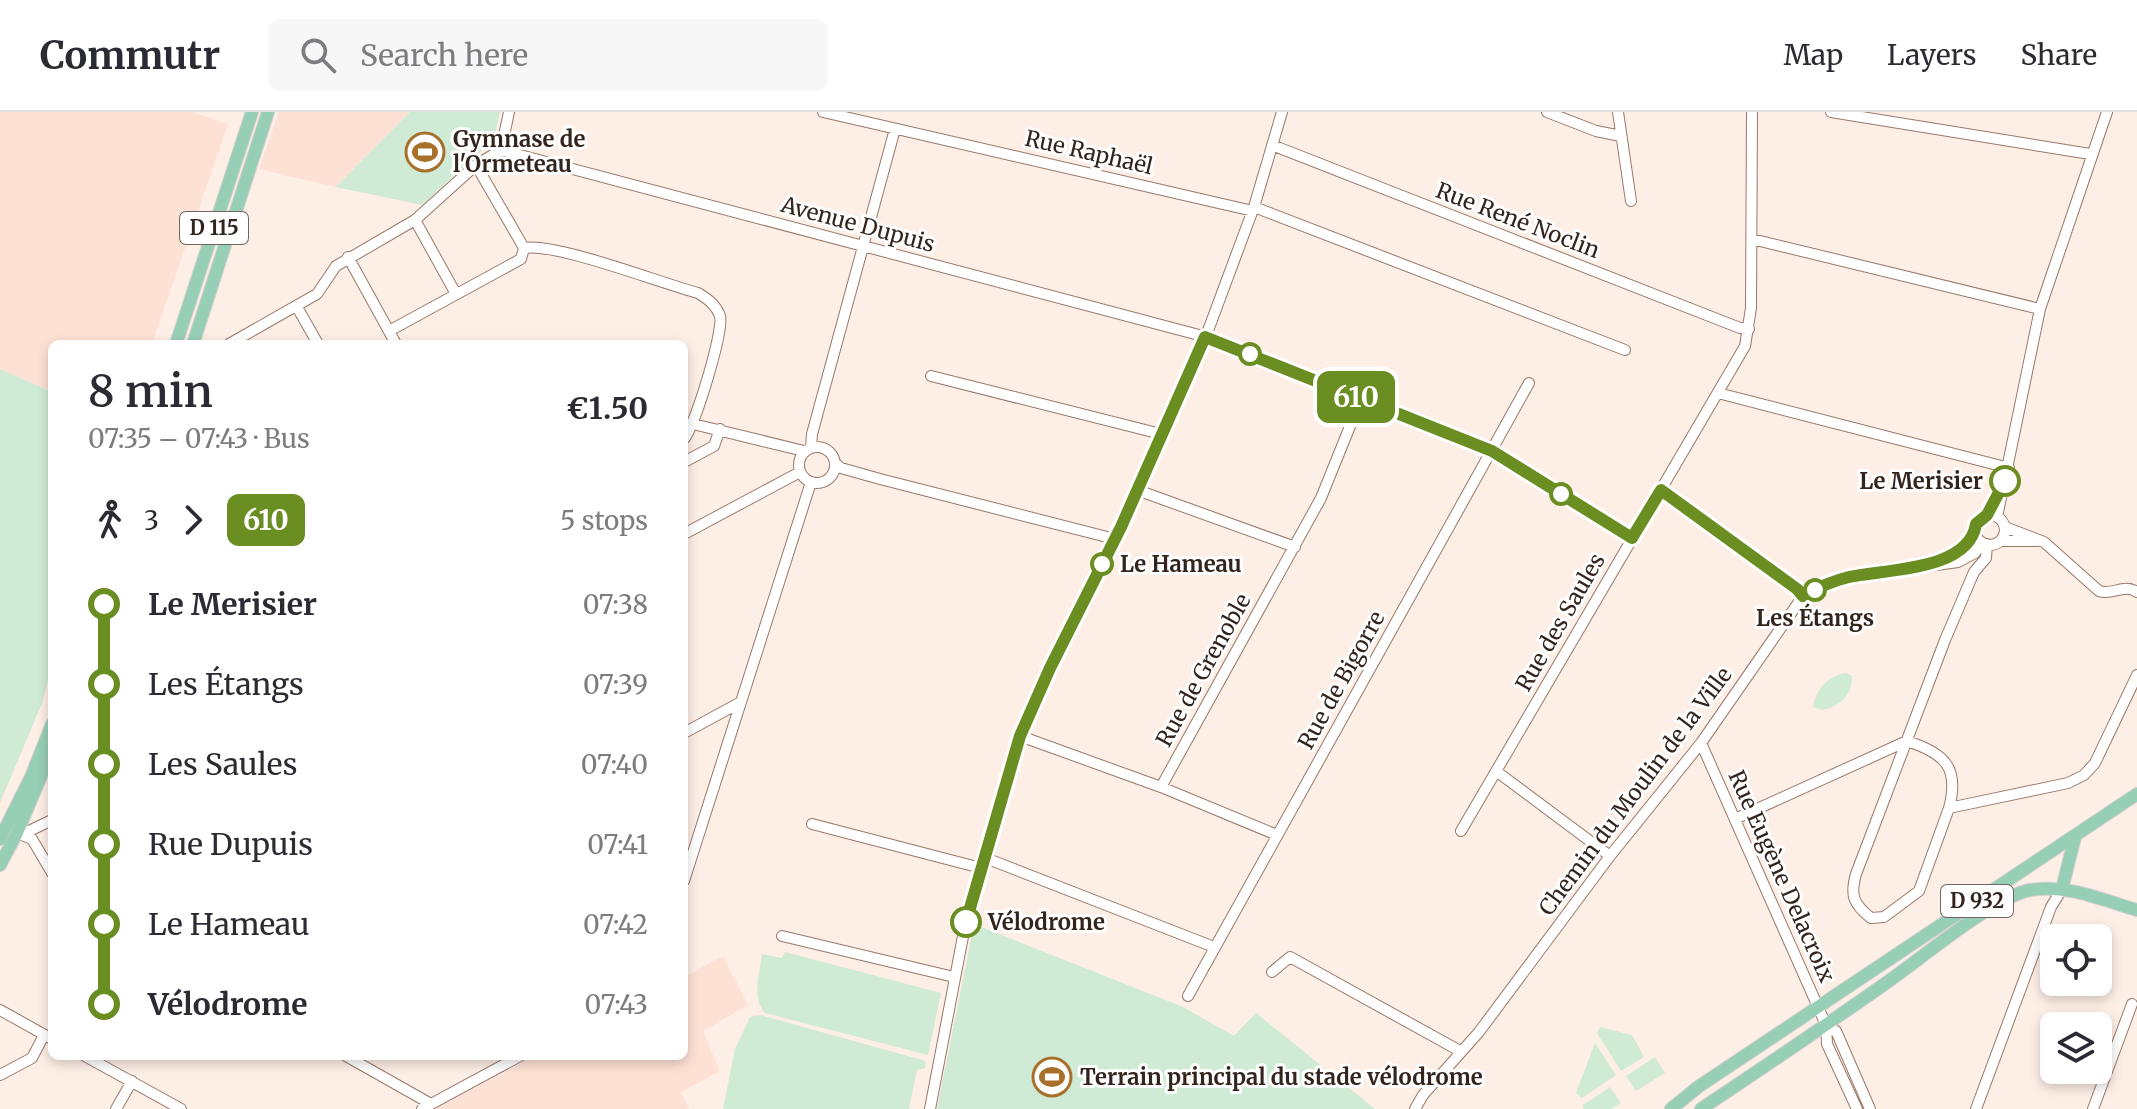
<!DOCTYPE html>
<html lang="en">
<head>
<meta charset="utf-8">
<style>
  :root { --surface:#fff; --page:#f7f7f7; --text:#2b2b33; --muted:#7c7c81; --line:#e1e1e2 }
  body { margin:0; font-family:Merriweather,serif; background:var(--page); color:var(--text); height:100vh; display:flex; flex-direction:column; font-size:30px; white-space:nowrap }
  * { box-sizing:border-box; margin:0 }
  p { font-size:26px; color:var(--muted) }
  .icon { flex:none; width:44px; height:44px; fill:none; stroke:currentColor; stroke-width:2; stroke-linecap:round; stroke-linejoin:round }
  .map { position:relative; flex:1; overflow:hidden }
  .panel { position:absolute; left:48px; top:228px; width:640px; height:720px; display:flex; flex-direction:column; background:var(--surface); border-radius:12px; box-shadow:0 4px 12px #0003 }
  .panel>* { flex:none }
  .badge { padding:0 16px; border-radius:12px; font-size:28px; line-height:52px }
  .controls { position:absolute; left:2040px; top:812px; display:grid; gap:16px }
  .controls a { display:grid; place-items:center; width:72px; height:72px; border-radius:12px; background:var(--surface); box-shadow:0 4px 12px #0003; font-size:40px }
  .map>.badge { position:absolute; translate:-50% -50%; box-shadow:0 0 0 4px #fff }
  .legs { display:flex; align-items:center; gap:12px; height:88px; padding:0 40px; font-size:26px }
  .legs p { margin-inline-start:auto }
  .headline { display:flex; align-items:center; justify-content:space-between; height:136px; padding:0 40px }
  h1 { font-size:44px; font-weight:600; line-height:60px }
  ul { padding:0 40px; list-style:none }
  li { display:flex; align-items:center; gap:28px; height:80px; font-size:30px }
  li i { display:grid; place-items:center; width:12px; height:100%; margin:0 10px; background:currentColor }
  li i::after { content:''; width:20px; height:20px; margin:-10px; border:6px solid; border-radius:50%; background:var(--surface) }
  li p { margin-inline-start:auto }
  li:first-child i { background:linear-gradient(#0000 50%,currentColor 0) }
  li:last-child i { background:linear-gradient(currentColor 50%,#0000 0) }
  header { display:flex; align-items:center; gap:48px; box-sizing:border-box; height:112px; padding:0 40px; background:var(--surface); border-bottom:2px solid var(--line) }
  header strong { font-size:38px }
  nav { display:flex; gap:44px; margin-inline-start:auto; font-size:28px }
  .search { width:560px; height:72px; background:var(--page); display:flex; align-items:center; gap:20px; box-sizing:border-box; padding:0 28px; border-radius:12px; color:var(--muted); font-size:30px }
  .map>svg:first-child { display:block }
  .built { fill:#fde1d4 }
  .green { fill:#cfead5 }
  .lines { fill:none; stroke-linecap:round; stroke-linejoin:round }
  .minor-casing { stroke:#9a7868; stroke-width:12 }
  .major-casing { stroke:#d2cfce; stroke-width:14 }
  .minor { stroke:#fff; stroke-width:10 }
  .major { stroke:#97ceb6; stroke-width:12 }
  .line-1-casing { stroke:#fff; stroke-width:18 }
  .line-1 { stroke:#6b8e23; stroke-width:12 }
  .stop-1-dot { fill:#fff; stroke:#6b8e23; stroke-width:4 }
  .labels { text-anchor:middle; stroke-width:6; stroke-linejoin:round; paint-order:stroke }
  .shield { fill:#fff; stroke:#706662; stroke-width:2 }
  .shield-label { font-size:20px; font-weight:bold; fill:#33251e }
  .poi-label { font-size:22px; font-weight:bold; fill:#33251e; stroke:#fff; text-anchor:start }
  .street-label { font-size:22px; fill:#33251e; stroke:#fff }
  .stop-label { font-size:22px; font-weight:bold; fill:#33251e; stroke:#fff; text-anchor:start }
</style>
</head>
<body>
<header>
<strong>Commutr</strong>
<div class="search"><svg class="icon" aria-label="search" viewBox="0 0 24 24"><circle cx="10" cy="10" r="6"/><path d="M15 15l6 6"/></svg>Search here</div>
<nav><a>Map</a><a>Layers</a><a>Share</a></nav>
</header>
<div class="map">
<svg width="2137" height="997" viewBox="0 0 2137 997">
  <rect width="100%" height="100%" fill="#fdeee6"/>
  <path class="built" d="M0,0H192L228,12L152,232H52V280L0,257Z
    M279,0H410L336,75L259,57Z
    M723,844L748,893L703,919L720,959L681,980L689,997H436L535,944H684V865Z"/>
  <path class="green" d="M410,0H500L494,27L422,93L336,75Z
    M0,257L52,280V554L42,591L0,691Z
    M1846,561L1852,564C1853,582 1840,594 1823,598L1813,595C1816,577 1828,564 1846,561Z
    M974,812L1183,895L1234,924L1256,901L1375,997H937Z
    M785,840L941,881L928,943L765,901C751,886 760,861 762,842L782,846Z
    M760,903L926,949L925,956L917,958L909,997H723L735,937L750,905Z
    M1600,915L1632,923L1644,945L1621,959L1597,921Z
    M1595,931L1616,963L1582,986L1576,981Z
    M1655,945L1665,961L1636,979L1626,964Z
    M1610,975L1621,991L1611,997H1584L1582,994Z"/>
  <g class="lines">
    <g class="minor-casing">
      <path id="minor" d="M823,0L1253,99
        M1547,0L1596,19L1621,24
        M1618,0L1631,89
        M1831,0L2090,42
        M1272,33L1740,216L1749,217
        M501,38L1214,227L1492,339L1632,426
        M501,38L509,0
        M476,53L524,136
        M1254,95L1625,238
        M415,108L456,182
        M1752,127L2040,197
        M524,136C555,130 660,171 698,181C708,187 716,193 720,204C724,219 695,314 684,327
        M348,145L396,232
        M297,195L318,232
        M389,219L521,147L524,136
        M229,232L317,182L336,154L415,108L476,53L501,38
        M931,264L1161,322
        M1718,281L2009,356
        M693,312L804,339
        M799 353a18 18 0 1 1 36 0a18 18 0 1 1-36 0Z
        M811,335L812,322L895,17
        M684,350L714,334L720,317
        M835,351L841,356L880,367L1115,427
        M1137,378L1295,435
        M1661,378L1797,477L1803,484
        M1975 418a15 15 0 1 1 30 0a15 15 0 1 1-30 0Z
        M1997,405L2040,197L2107,0
        M2005,415L2044,430L2099,479C2113,484 2123,471 2137,480
        M684,422L800,360
        M2000,429H2038
        M1987,432L1986,446L1974,460L1945,528L1856,762C1850,783 1853,792 1871,806L1884,805L1919,779L1949,696L2068,671L2084,663L2095,651L2137,563
        M1932,451C1950,442 1965,439 1975,422
        M684,621L741,590
        M1020,624L1161,675L1277,723
        M1701,631L1826,913L1827,932L1857,997
        M1496,659L1610,744
        M1161,675L1321,386L1361,287
        M1735,707L1907,629C1944,641 1960,655 1949,696
        M812,712L981,756
        M1461,719L1745,234L1751,196L1752,0
        M17,721L32,727L52,761
        M19,721L29,719L52,708
        M983,745L1214,835
        M684,769L811,370
        M782,824L954,865
        M1272,860L1290,845L1460,939
        M1188,884L1529,271
        M0,898L52,927
        M1826,913L1836,919L1870,997
        M85,944L181,997
        M346,944L431,992
        M0,963L32,946L44,923
        M116,997L132,969
        M422,997L520,944
        M930,997L964,819L1011,650L1050,556L1121,415L1209,216L1254,95L1282,0
        M1415,997L1423,983L1479,920L1610,744L1701,631L1803,484L1849,465L1958,450L1975,441L1982,431
        M1976,997L2051,795L2062,777
        M2093,997L2132,892"/>
    </g>
    <g class="major-casing">
      <path id="major" d="M176,232L252,0
        M193,232L268,0
        M0,727L31,665L52,612
        M0,753L17,721L52,638
        M2062,777L2075,725
        M1671,997L1698,975L2137,682
        M1701,997C1765,954 1830,911 1893,866C1924,844 1996,784 2030,778C2068,772 2102,788 2137,798"/>
    </g>
    <use href="#minor" class="minor"/>
    <use href="#major" class="major"/>
  </g>
  <g class="lines">
    <g class="line-1-casing">
      <path id="line-1" d="M966,810L1020,624L1050,556L1121,415L1205,225L1492,339L1632,426L1661,378L1797,477L1803,484C1817,476 1832,469 1849,465C1886,457 1969,459 1976,412L1987,403L2005,369"/>
    </g>
    <use href="#line-1" class="line-1"/>
  </g>
  <defs>
    <g id="stadium-ring" transform="scale(2)"><circle r="9.5" fill="#fff" stroke="#a7712c" stroke-width="1.5"/><path d="M0-5a6.5 5 0 1 0 0 10a6.5 5 0 1 0 0-10ZM-3.5-1.8h7v3.6h-7Z" fill="#a7712c"/></g>
  </defs>
  <g fill-rule="evenodd">
    <use href="#stadium-ring" x="425" y="40"/>
    <use href="#stadium-ring" x="1052" y="965"/>
  </g>
  <g class="stop-1-dot">
    <circle cx="1250" cy="242" r="10"/>
    <circle cx="2005" cy="369" r="14"/>
    <circle cx="1561" cy="382" r="10"/>
    <circle cx="1102" cy="452" r="10"/>
    <circle cx="1815" cy="478" r="10"/>
    <circle cx="966" cy="810" r="14"/>
  </g>
  <g class="labels">
    <g class="shield">
      <rect x="180" y="100" width="68" height="32" rx="6"/>
      <rect x="1941" y="773" width="72" height="32" rx="6"/>
    </g>
    <g class="shield-label">
      <text x="214" y="123">D 115</text>
      <text x="1977" y="796">D 932</text>
    </g>
    <g class="poi-label">
      <text x="453" y="35">Gymnase de<tspan x="453" dy="25">l'Ormeteau</tspan></text>
      <text x="1080" y="973">Terrain principal du stade vélodrome</text>
    </g>
    <g class="street-label">
      <text transform="translate(1089 40) rotate(13)" y="8">Rue Raphaël</text>
      <text transform="translate(1518 108) rotate(21)" y="8">Rue René Noclin</text>
      <text transform="translate(858 112) rotate(15)" y="8">Avenue Dupuis</text>
      <text transform="translate(1560 510) rotate(-60)" y="8">Rue des Saules</text>
      <text transform="translate(1203 558) rotate(-61)" y="8">Rue de Grenoble</text>
      <text transform="translate(1341 568) rotate(-61)" y="8">Rue de Bigorre</text>
      <text transform="translate(1635 679) rotate(-53)" y="8">Chemin du Moulin de la Ville</text>
      <text transform="translate(1782 764) rotate(66)" y="8">Rue Eugène Delacroix</text>
    </g>
    <g class="stop-label">
      <text x="1983" y="377" text-anchor="end">Le Merisier</text>
      <text x="1120" y="460">Le Hameau</text>
      <text x="1815" y="514" text-anchor="middle">Les Étangs</text>
      <text x="988" y="818">Vélodrome</text>
    </g>
  </g>
</svg>
<div class="controls">
<a><svg class="icon" aria-label="locate" viewBox="0 0 24 24"><circle cx="12" cy="12" r="6"/><path d="M12 2v4M12 18v4M2 12h4M18 12h4"/></svg></a>
<a><svg class="icon" aria-label="layers" viewBox="0 0 24 24"><path d="M12 4l9 5-9 5-9-5zM3 14l9 5 9-5"/></svg></a>
</div>
<b class="badge" style="left:1356px;top:285px;background:#6b8e23;color:#fff">610</b>
<section class="panel">
<div class="headline"><div><h1>8 min</h1><p>07:35 – 07:43 · Bus</p></div><b>€1.50</b></div>
<div class="legs"><svg class="icon" aria-label="walk" viewBox="0 0 24 24"><circle cx="13" cy="4" r="2"/><path d="M13 8l-2 6 4 7M11 14l-3 7M7 12l3-4h3l4 4"/></svg>3<svg class="icon" aria-label="forward" viewBox="0 0 24 24"><path d="M9 5l7 7-7 7"/></svg><b class="badge" style="background:#6b8e23;color:#fff">610</b><p>5 stops</p></div>
<ul>
<li><i style="color:#6b8e23"></i><b>Le Merisier</b><p>07:38</p></li>
<li><i style="color:#6b8e23"></i><span>Les Étangs</span><p>07:39</p></li>
<li><i style="color:#6b8e23"></i><span>Les Saules</span><p>07:40</p></li>
<li><i style="color:#6b8e23"></i><span>Rue Dupuis</span><p>07:41</p></li>
<li><i style="color:#6b8e23"></i><span>Le Hameau</span><p>07:42</p></li>
<li><i style="color:#6b8e23"></i><b>Vélodrome</b><p>07:43</p></li>
</ul>
</section>
</div>
</body>
</html>
